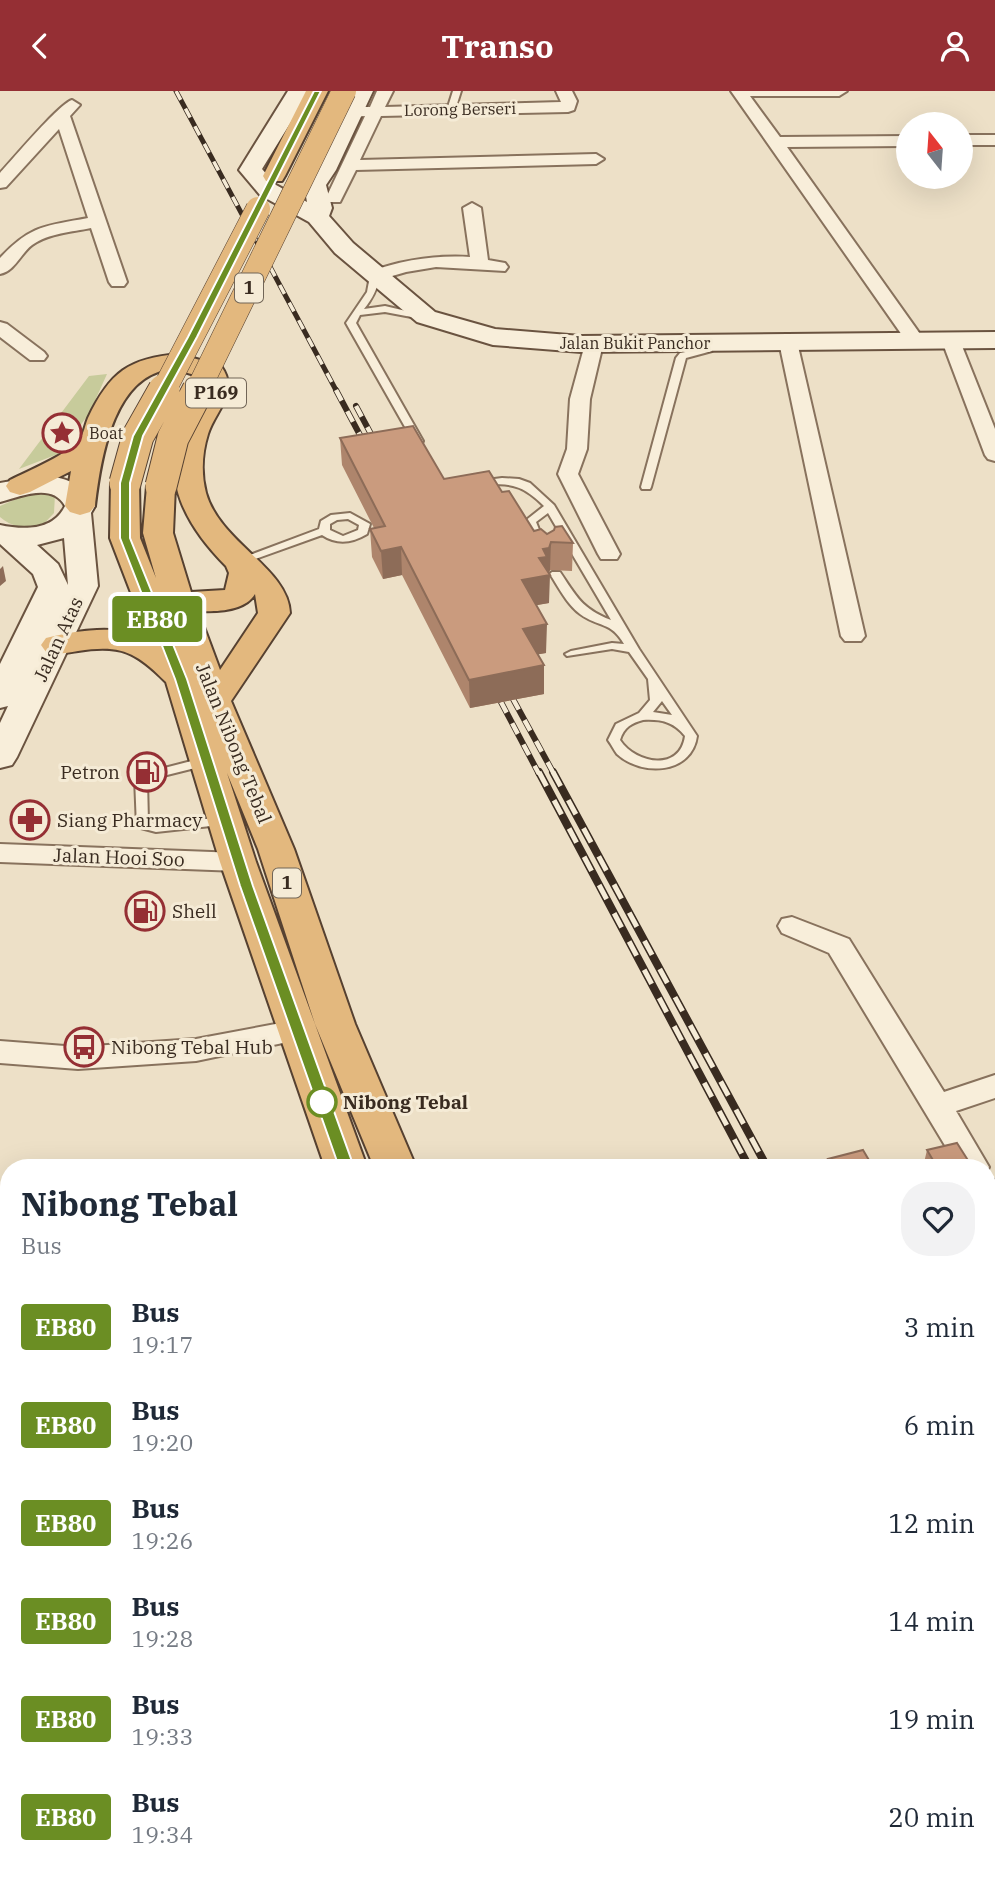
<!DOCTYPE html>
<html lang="en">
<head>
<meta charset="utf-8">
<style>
  :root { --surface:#fff; --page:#f2f2f3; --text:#1f2937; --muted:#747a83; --accent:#952f34 }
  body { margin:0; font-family:"IBM Plex Serif",serif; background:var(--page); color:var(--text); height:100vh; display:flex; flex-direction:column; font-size:26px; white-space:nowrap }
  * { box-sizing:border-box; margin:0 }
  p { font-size:23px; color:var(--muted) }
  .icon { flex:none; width:38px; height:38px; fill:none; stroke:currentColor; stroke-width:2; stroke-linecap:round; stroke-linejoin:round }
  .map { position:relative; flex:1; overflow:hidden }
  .sheet { position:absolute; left:0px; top:1068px; width:996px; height:723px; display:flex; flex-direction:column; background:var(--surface); border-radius:28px 28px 0 0; box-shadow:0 7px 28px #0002 }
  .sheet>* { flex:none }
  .badge { padding:0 14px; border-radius:5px; font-size:24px; line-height:46px }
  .needle { width:46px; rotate:343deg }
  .buttons { position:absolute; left:896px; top:21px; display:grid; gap:14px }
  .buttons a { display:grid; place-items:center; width:77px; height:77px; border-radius:50%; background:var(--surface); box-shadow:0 7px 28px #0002; font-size:35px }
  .map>.badge { position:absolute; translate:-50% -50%; box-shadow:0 0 0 4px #fff }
  .round { display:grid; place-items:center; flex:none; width:74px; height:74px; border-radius:28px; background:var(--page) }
  .head { display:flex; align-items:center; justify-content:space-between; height:119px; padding:0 21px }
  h1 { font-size:33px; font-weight:800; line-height:52px }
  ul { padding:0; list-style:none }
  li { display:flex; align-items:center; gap:21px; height:98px; padding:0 21px }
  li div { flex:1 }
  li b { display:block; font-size:26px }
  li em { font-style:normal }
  li .badge { min-width:77px; font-weight:700; text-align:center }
  header { display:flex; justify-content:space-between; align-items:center; height:91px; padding:0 21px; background:var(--accent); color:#fff; font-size:32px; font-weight:800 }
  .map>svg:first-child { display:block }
  .green { fill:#c7cb9b }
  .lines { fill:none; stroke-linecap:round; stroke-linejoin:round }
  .service-casing { stroke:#88725d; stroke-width:4 }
  .minor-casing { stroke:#88725d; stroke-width:4 }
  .secondary-casing { stroke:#6a5340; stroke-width:4 }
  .trunk-casing { stroke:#564131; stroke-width:4 }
  .service { fill:#f8eeda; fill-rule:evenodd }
  .minor { fill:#f8eeda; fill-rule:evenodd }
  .secondary { fill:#f8eeda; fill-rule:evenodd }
  .trunk { fill:#e3b87e; fill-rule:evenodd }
  .rail-far3-casing { stroke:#392b20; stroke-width:5 }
  .rail-far2-casing { stroke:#392b20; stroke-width:6 }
  .rail-far1-casing { stroke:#392b20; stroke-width:8 }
  .rail-casing { stroke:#392b20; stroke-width:10 }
  .rail-far3 { stroke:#f5ebd6; stroke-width:3.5; stroke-dasharray:10; stroke-linecap:butt }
  .rail-far2 { stroke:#f5ebd6; stroke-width:4.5; stroke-dasharray:12; stroke-linecap:butt }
  .rail-far1 { stroke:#f5ebd6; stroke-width:5; stroke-dasharray:16; stroke-linecap:butt }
  .rail { stroke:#f5ebd6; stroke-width:7; stroke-dasharray:20; stroke-linecap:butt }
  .trunk-bridge-far1-casing { stroke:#564131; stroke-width:25; stroke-linecap:butt }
  .trunk-bridge-casing { stroke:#564131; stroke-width:33; stroke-linecap:butt }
  .trunk-bridge-far1 { stroke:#e3b87e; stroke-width:24 }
  .trunk-bridge { stroke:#e3b87e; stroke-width:31 }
  .wall { fill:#ae856c }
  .shaded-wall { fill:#8d6c58 }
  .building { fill:#ca9b7e; stroke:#8d6c58; stroke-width:2 }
  .line { fill:#6b8e23; stroke:#fff; stroke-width:2 }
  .stop-dot { fill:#fff; stroke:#6b8e23; stroke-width:3.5 }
  .labels { text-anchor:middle; stroke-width:6; stroke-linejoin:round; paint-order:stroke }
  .far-street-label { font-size:16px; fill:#392b20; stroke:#f5ebd6 }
  .far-poi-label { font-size:16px; fill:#392b20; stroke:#f5ebd6; text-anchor:start }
  .shield { fill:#f5ebd6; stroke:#716557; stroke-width:2 }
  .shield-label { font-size:18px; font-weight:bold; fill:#392b20 }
  .street-label { font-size:19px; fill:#392b20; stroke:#f5ebd6 }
  .poi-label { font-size:19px; fill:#392b20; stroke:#f5ebd6; text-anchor:start }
  .stop-label { font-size:19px; font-weight:bold; fill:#392b20; stroke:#f5ebd6; text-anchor:start }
</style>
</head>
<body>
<header><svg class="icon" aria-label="back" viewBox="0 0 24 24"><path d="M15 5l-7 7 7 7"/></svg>Transo<svg class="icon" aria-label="person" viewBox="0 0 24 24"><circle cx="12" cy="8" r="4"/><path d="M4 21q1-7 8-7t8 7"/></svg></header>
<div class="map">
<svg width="995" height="1790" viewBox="0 0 995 1790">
  <rect width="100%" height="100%" fill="#ede0c7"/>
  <path class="green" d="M107,283L89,323L58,363L19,378L89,285Z
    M44,402L55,404L54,422L39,438C25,437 11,436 0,426V415L28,403Z"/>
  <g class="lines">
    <g class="service-casing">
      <path id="service" d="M453,0H461L455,19L451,21L447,19Z
        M375,182L380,185C377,198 373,207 364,218L385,215L427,225L422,228L385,221L360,224L356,232L423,350L422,352L413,350L346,232L367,201L370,185Z
        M704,250H710L712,260L686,267L651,396L650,398H642L641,396L676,267L680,262L702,258Z
        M502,387L519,388L530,392L554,414L639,558L697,645C692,683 642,686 617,663C614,659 611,653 608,649L616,633L639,622L650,609L648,588L629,561L612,558L567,565L565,563L571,560L612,552L624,553C611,530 599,537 580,523C567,513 559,497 550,483L552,481H560C576,505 582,518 611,529L548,422L536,431L544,451L539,454C531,452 526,438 525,430L544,415C527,398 514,391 489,394C482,395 480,397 474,393L479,390ZM662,610L672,624L653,621ZM643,629C661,628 674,631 685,645C680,681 636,673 620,649C624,636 632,632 643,629Z
        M350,422L370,433L367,443C352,452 337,454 322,444L244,472L240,473L234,470L319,438L321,430L331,424ZM348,428L359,434L358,439L343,445L330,439V433L337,429Z
        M207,666L211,667L213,670L211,673L147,689L148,731L156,733L224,726L229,727L230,730L229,733L156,741L137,736L135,687L137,684Z"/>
    </g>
    <g class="minor-casing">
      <path id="minor" d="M377,0H393L385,16L561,11L556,0H572L577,10L574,19L568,21L381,25L360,69L596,63L604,68L596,73L356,79L340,111H328L326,107L365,25L353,26L345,21L353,16H370Z
        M731,0H847L839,5H750L780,46L908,45V55L787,56L925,250L923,254H909Z
        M72,9L80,14L70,25L127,191L124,195H112L109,191L91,137C72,141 49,142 32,154C21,162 15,180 0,183V167C31,134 45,135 88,127L59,38L6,96L0,97V82C13,68 59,13 72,9Z
        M961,44H995V54H961Z
        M472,112L481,117L488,169L505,172L508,176L505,180L436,176L406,181L375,190L369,189L366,185L369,181C402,169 435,164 470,166L463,117Z
        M0,231L7,233L44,261L47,265L44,269H30L0,246Z
        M951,244L960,250L995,338V370L988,368L985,364L942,250Z
        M788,245L797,251L865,545L861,550H845L841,545L779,251Z
        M594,247L603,253L590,308L587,358L578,383L620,463L617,468H601L598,463L558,383L567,358L570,308L585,253Z
        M0,753L238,762L247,765L251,771L247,777L238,780L0,771Z
        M792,826L849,848L944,1001L995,984V1007L956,1020L989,1076L987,1080V1076H958L829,862L782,842L778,835L782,828Z
        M297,929L307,933L311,940L307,947L196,970L78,978L0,972V950L78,956L196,948Z
        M987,1087L995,1089V1125L987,1123Z
        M0,1384L9,1387V1457L0,1454Z
        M60,1782H100L102,1790H62Z"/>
    </g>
    <g class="secondary-casing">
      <path id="secondary" d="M288,0H310L262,78L276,94L307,111L304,94L314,79L351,0H373L336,79L326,94L332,117L329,125L353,152L435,221L495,238L581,245L995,241V257L581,261L493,254L417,231L335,162L309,131L260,104L239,79Z
        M45,384C69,388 83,393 95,415L91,422L98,495L17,666L12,674L0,677V632L8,615L0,617V573L38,496L33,483L0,453V434C24,439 53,440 65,415C52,391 20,406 0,411V392ZM64,447L68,494L58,473L37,454Z"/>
    </g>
    <g class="trunk-casing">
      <path id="trunk" d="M306,0H328L285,85L282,90H266L263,85Z
        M179,263L221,275C240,302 216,318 208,343C202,362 201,383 206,402C220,452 288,477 290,522L231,610L294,758L355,933L416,1076H374L315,933L258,758L227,682L256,771L367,1076H325L220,771L166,591C136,561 121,553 78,560C66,562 58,564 46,561L41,554L46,547C80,539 114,534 148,546L110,447L111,392L115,386L125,383L135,386L139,392L140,447L156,487L143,442L147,395L151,389L161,386L171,389L175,395L173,442L191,501L225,499L229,482L226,475C189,438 158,388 183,335C191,318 207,306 201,286C187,282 172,276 158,281C111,297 100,373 95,415L90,421L80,424L70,421L65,415L71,380L30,401L20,404L10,401L6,395L10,389C26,381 71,362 80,348C84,342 85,334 88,327C110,281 129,267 179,263ZM255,503L258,522L220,579L198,520C216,521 245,520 255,503Z
        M583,1782H639L642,1790H586Z
        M664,1782H720L723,1790H667Z"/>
    </g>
    <use href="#service" class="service"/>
    <use href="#minor" class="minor"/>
    <use href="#secondary" class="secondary"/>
    <use href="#trunk" class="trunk"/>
    <g class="rail-far3-casing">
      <path id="rail-far3" d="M176,0L337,301"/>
    </g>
    <g class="rail-far2-casing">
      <path id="rail-far2" d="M336,299L369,361
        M356,315L379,358
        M513,608L554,683
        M501,611L539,683"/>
    </g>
    <g class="rail-far1-casing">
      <path id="rail-far1" d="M539,681L749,1076
        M553,681L767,1076"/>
    </g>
    <g class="rail-casing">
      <path id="rail" d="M987,1482L995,1497
        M987,1521L995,1536"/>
    </g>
    <use href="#rail-far3" class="rail-far3"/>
    <use href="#rail-far2" class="rail-far2"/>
    <use href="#rail-far1" class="rail-far1"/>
    <use href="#rail" class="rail"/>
    <g class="trunk-bridge-far1-casing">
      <path id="trunk-bridge-far1" d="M163,301L258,118
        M197,301L344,0"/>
    </g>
    <g class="trunk-bridge-casing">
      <path id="trunk-bridge" d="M125,392L138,345L164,299
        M161,395L173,347L198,299"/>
    </g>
    <use href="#trunk-bridge-far1" class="trunk-bridge-far1"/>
    <use href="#trunk-bridge" class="trunk-bridge"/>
  </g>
  <path class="wall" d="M340,347L444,388L502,401L534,440L547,443L573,452L572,480L550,479L549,482V512L536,514L546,562L538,563L544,574V603L470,617L402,484L383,488L372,466L370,438L374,437L342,374Z
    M927,1059L971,1074L970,1076H923Z
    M828,1068L873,1076H827Z
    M995,1170V1334L987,1321V1172Z"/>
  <path class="shaded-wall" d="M551,451L550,479L548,484H550L549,512L521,517L522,489L543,458Z
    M401,456L402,484L383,488L381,460Z
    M3,475L6,490L0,495V478Z
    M547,533L546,562L523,566V538Z
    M544,574V603L470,617L469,589Z"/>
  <path class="building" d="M413,335L444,388L489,380L502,401L509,400L534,440L541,438L547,443L554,439L555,436L562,435L573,452L551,451L549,457L543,458L547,466L539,467L550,484L522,489L547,533L523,538L544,574L469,589L401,456L381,460L370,438L385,435L340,347Z
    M957,1052L971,1074L963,1076H937L927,1059Z
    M863,1059L873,1076H833L828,1068Z
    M995,1170V1261L987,1247V1172Z
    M995,1267V1292L987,1278V1269Z"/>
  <path class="line" d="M314,0H321L197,246L143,345L130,392V447L187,588L253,795L354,1076L346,1082L339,1076L240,795L175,588L120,447V392L133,345L188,246Z"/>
  <defs>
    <g id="sight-ring" transform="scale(2.0125)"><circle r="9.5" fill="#f5ebd6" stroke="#952f34" stroke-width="1.5"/><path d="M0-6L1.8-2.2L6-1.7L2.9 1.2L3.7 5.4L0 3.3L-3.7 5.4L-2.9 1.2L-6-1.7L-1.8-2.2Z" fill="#952f34"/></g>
    <g id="fuel-ring" transform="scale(2.0125)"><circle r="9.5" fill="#f5ebd6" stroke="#952f34" stroke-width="1.5"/><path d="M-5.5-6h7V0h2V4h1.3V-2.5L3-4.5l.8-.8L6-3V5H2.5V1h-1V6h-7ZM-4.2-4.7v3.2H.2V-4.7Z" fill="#952f34"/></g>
    <g id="pharmacy-ring" transform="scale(2.0125)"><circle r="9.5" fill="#f5ebd6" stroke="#952f34" stroke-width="1.5"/><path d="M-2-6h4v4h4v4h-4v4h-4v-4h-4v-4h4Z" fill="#952f34"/></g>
    <g id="bus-ring" transform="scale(2.0125)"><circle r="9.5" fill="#f5ebd6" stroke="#952f34" stroke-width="1.5"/><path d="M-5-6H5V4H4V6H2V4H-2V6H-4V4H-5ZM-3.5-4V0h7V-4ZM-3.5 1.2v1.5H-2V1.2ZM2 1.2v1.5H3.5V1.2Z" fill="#952f34"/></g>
  </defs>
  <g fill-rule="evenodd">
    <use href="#sight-ring" x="62" y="342"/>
    <use href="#fuel-ring" x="147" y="681"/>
    <use href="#pharmacy-ring" x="30" y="729"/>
    <use href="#fuel-ring" x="145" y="820"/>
    <use href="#bus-ring" x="84" y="956"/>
  </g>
  <circle class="stop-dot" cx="322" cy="1011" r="14"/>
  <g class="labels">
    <g class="far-street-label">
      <text transform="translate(460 18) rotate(-1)" y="6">Lorong Berseri</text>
      <text x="635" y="258">Jalan Bukit Panchor</text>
    </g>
    <g class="far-poi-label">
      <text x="89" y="348">Boat</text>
    </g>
    <g class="shield">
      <rect x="235" y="182.5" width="28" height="29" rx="5"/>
      <rect x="186" y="287.5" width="60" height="29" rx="5"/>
      <rect x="273" y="777.5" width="28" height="29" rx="5"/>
    </g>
    <g class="shield-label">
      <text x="249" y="203">1</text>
      <text x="216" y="308">P169</text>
      <text x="287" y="798">1</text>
    </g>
    <g class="street-label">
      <text transform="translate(58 548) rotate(-65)" y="7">Jalan Atas</text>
      <text transform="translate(234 652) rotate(68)" y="7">Jalan Nibong Tebal</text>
      <text transform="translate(119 766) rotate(2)" y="7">Jalan Hooi Soo</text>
    </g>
    <g class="poi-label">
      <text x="120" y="688" text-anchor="end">Petron</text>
      <text x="57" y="736">Siang Pharmacy</text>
      <text x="172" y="827">Shell</text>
      <text x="111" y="963">Nibong Tebal Hub</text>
    </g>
    <g class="stop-label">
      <text x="343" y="1018">Nibong Tebal</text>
    </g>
  </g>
</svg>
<div class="buttons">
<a><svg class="needle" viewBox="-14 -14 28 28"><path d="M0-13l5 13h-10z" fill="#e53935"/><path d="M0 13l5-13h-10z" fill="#747a83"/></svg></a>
</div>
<b class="badge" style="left:157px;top:528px;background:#6b8e23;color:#fff">EB80</b>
<section class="sheet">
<div class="head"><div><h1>Nibong Tebal</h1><p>Bus</p></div><a class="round"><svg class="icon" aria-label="heart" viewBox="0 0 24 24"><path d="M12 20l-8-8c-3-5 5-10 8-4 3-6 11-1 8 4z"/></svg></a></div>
<ul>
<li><span class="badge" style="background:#6b8e23;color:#fff">EB80</span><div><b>Bus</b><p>19:17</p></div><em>3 min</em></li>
<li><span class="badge" style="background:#6b8e23;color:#fff">EB80</span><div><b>Bus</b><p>19:20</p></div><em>6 min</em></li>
<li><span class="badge" style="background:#6b8e23;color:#fff">EB80</span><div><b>Bus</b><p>19:26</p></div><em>12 min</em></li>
<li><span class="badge" style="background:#6b8e23;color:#fff">EB80</span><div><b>Bus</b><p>19:28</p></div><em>14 min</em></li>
<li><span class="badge" style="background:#6b8e23;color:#fff">EB80</span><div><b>Bus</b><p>19:33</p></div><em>19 min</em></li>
<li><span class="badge" style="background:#6b8e23;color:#fff">EB80</span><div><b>Bus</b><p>19:34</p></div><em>20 min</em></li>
</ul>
</section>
</div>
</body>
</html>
